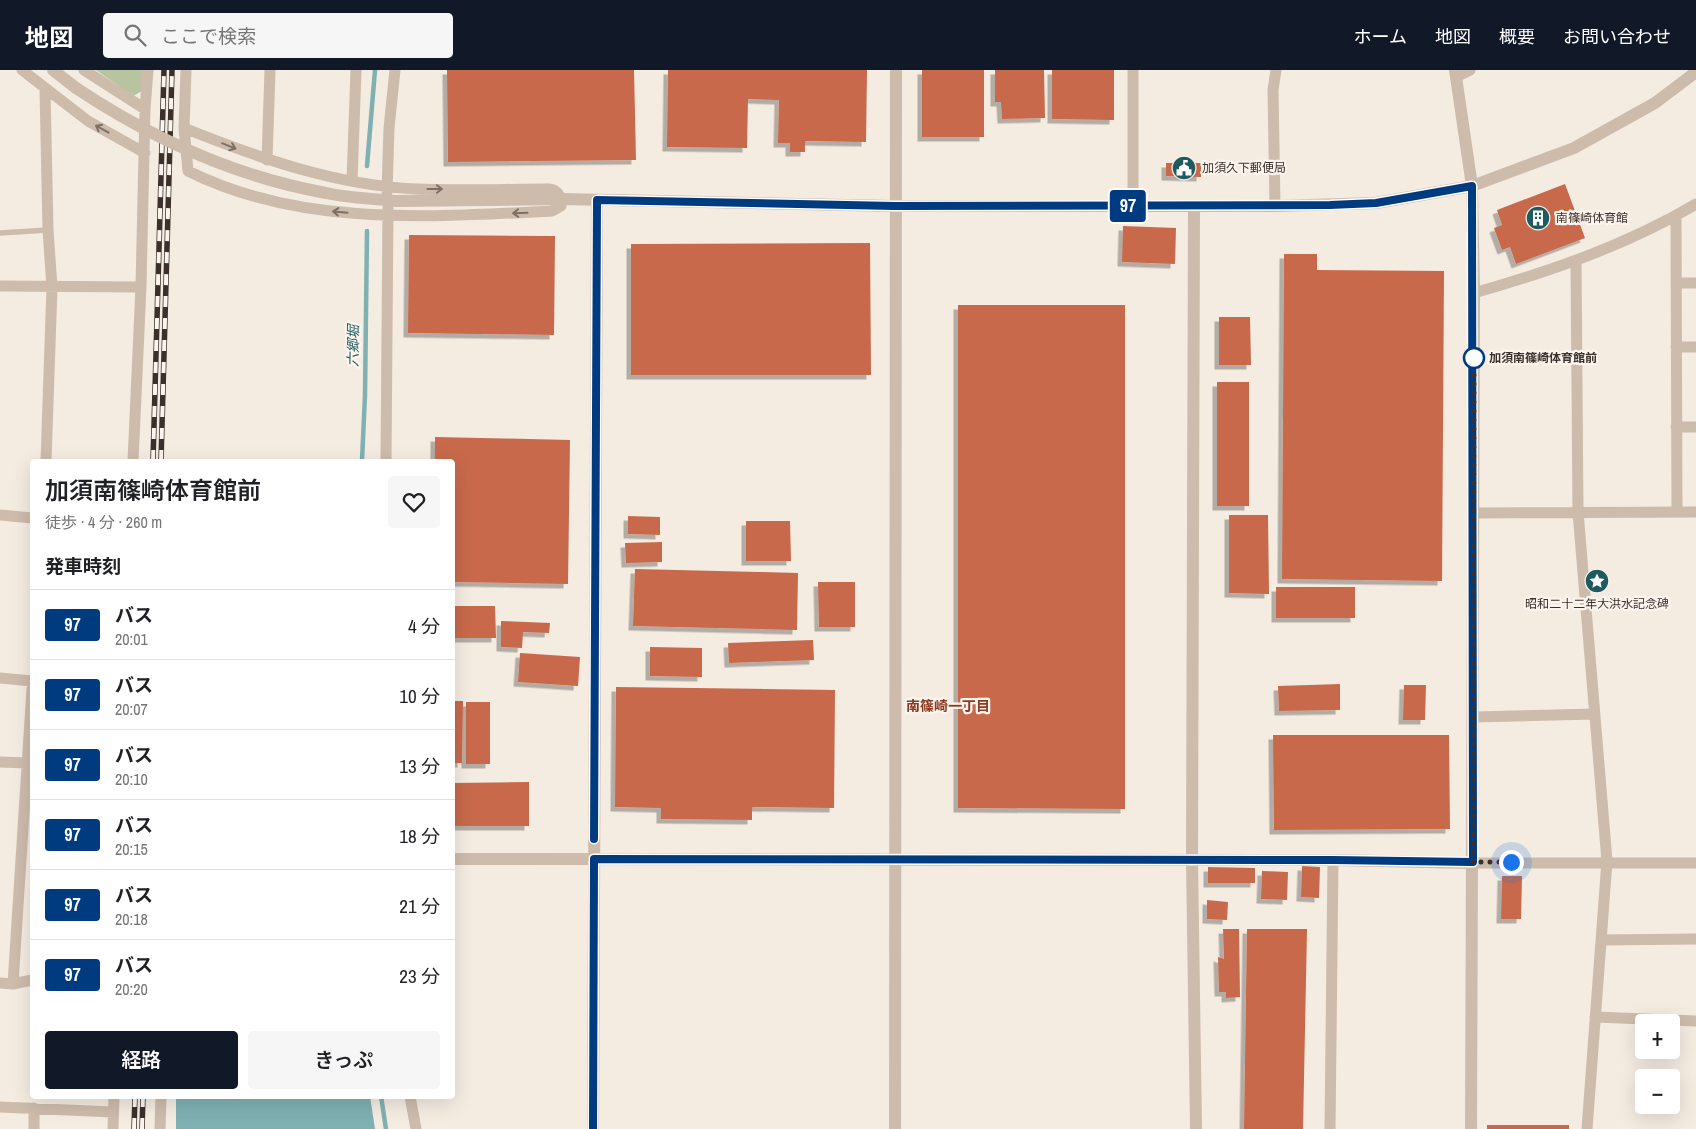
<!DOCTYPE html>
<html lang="ja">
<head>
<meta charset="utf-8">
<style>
  :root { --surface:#fff; --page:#f6f6f6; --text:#202124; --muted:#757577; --line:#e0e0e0; --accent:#111827 }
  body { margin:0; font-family:"Archivo Narrow","Noto Sans JP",sans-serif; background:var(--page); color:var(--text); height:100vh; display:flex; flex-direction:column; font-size:19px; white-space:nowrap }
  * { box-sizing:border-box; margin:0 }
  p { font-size:16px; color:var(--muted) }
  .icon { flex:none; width:28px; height:28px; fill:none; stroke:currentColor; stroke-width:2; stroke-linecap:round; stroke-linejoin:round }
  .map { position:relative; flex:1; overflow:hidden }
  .drawer { position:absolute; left:30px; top:389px; width:425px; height:640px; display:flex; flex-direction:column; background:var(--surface); border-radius:5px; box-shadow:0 5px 20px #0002 }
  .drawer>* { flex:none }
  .badge { padding:0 10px; border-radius:4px; font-size:18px; line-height:32px }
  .controls { position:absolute; left:1635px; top:944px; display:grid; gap:10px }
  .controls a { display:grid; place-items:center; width:45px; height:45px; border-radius:5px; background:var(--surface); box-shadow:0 5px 20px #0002; font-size:25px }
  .you { position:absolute; width:25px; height:25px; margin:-12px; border:4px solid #fff; border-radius:50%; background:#1a73e8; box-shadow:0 0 0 8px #1a73e833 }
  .map>.badge { position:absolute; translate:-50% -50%; box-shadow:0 0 0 2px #fff }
  h2 { padding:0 15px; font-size:19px; line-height:45px }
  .round { display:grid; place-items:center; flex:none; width:52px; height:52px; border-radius:5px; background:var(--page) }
  .overview { display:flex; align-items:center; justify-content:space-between; height:85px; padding:0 15px }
  h1 { font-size:24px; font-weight:600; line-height:38px }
  .button { display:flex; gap:10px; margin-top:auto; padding:10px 15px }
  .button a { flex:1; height:58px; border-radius:5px; background:var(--accent); color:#fff; font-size:20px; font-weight:600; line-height:58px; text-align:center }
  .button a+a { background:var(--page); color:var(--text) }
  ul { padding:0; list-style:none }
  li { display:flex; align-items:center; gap:15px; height:70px; padding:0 15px; border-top:1px solid var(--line) }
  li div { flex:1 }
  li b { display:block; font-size:19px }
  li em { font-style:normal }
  li .badge { min-width:55px; font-weight:700; text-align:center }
  header { display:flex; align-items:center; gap:30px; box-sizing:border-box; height:70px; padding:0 25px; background:var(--accent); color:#fff }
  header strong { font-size:24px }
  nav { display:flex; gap:28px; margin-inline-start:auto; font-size:18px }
  .search { width:350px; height:45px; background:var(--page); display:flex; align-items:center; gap:12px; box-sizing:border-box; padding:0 18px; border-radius:5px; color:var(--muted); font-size:19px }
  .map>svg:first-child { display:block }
  .green { fill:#b8c4a0 }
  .water { fill:#7fb0b2 }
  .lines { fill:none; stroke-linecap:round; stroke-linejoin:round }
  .stream { stroke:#7fb0b2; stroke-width:4.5 }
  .building { fill:#c8694b; filter:url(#shadow) }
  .service { stroke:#cdbbac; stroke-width:5.5 }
  .minor { stroke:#cdbbac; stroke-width:11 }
  .tertiary { stroke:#cdbbac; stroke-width:12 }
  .rail-casing { stroke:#3b302b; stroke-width:5.5 }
  .rail { stroke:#fbf5ee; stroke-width:4; stroke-dasharray:11; stroke-linecap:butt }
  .tertiary-bridge { stroke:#cdbbac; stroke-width:12 }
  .oneway { stroke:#7d6f65 }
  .line-casing { stroke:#fff; stroke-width:11 }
  .line { stroke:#003b80; stroke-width:8 }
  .walk { stroke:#3b302b; stroke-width:5; stroke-dasharray:0 9 }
  .stop-dot { fill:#fff; stroke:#003b80; stroke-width:2.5 }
  .labels { text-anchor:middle; stroke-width:4.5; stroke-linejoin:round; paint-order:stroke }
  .poi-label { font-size:12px; fill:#3b302b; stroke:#fbf5ee; text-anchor:start }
  .stop-label { font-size:12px; font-weight:bold; fill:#3b302b; stroke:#fbf5ee; text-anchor:start }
  .water-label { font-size:14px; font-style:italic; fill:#1f5a5e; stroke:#fbf5ee }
  .neighbourhood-label { font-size:14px; font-weight:bold; fill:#8c3b22; stroke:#fbf5ee }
</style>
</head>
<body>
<header>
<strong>地図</strong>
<div class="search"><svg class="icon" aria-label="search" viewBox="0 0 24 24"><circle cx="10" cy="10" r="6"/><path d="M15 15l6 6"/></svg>ここで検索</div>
<nav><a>ホーム</a><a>地図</a><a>概要</a><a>お問い合わせ</a></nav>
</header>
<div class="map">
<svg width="1696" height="1059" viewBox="0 0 1696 1059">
  <defs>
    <filter id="shadow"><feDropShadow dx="-4.5" dy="4.5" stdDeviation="0" flood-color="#0004"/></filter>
  </defs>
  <rect width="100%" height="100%" fill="#f4ebe1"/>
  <path class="green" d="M96,0H143L142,21L133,26Z"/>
  <path class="water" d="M176,1026H370L375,1059H176Z"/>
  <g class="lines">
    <path class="stream" d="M367,96L375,0
      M362,391L365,325L367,161
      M381,1026L386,1059"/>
  </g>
  <path class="building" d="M447,0H634L636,90L448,92Z
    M668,0H867L866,72L805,71V82H790V73H778L779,30L748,29L747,78L667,77Z
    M922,0H984V67H922Z
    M995,0H1044L1045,48L1002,49L1001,32H995Z
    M1052,0H1114V50L1052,49Z
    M1166,93H1201V107L1166,106Z
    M1565,114L1585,168L1516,194L1510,177L1502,180L1494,158L1502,155L1497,140Z
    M1123,156L1176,158L1175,194L1122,192Z
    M409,165L555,166L554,265L408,263Z
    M870,173L871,305H631V174Z
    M1284,184H1317V200L1444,201L1442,511L1282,509Z
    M958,235H1125V739L958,738Z
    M1219,247H1250L1251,295H1219Z
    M1217,312H1249V436H1217Z
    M435,367L570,370L568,514L452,512V391H435Z
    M1229,445H1268L1269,524L1229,523Z
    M628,446L660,447V465L628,464Z
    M746,451H790L791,491H746Z
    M662,472V492L626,493L625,473Z
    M635,499L798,503L797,560L633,556Z
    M818,512H855V557H819Z
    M1276,517H1355V548H1276Z
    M452,536H495L496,568H452Z
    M501,551L550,553L549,563L523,562L522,578L501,577Z
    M813,570L814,590L729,593L728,573Z
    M650,577L702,578V607L650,606Z
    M520,583L580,587L578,616L518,612Z
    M1340,614V640L1279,641L1278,616Z
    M1404,615H1426L1425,650H1403Z
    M616,617L835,620L834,738L752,737V750L661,749V738L615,737Z
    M452,631H463L462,693H452Z
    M466,632H490V694H466Z
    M1273,665H1449L1450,759L1274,760Z
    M529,712V756H452V713Z
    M1302,796L1320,797L1319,828L1301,827Z
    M1208,797L1255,798V813H1208Z
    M1262,801L1288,802L1287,830L1261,829Z
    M1502,806H1522L1521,849H1501Z
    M1207,830L1228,832L1227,850L1207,849Z
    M1223,859H1239L1240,927L1226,928V922H1219L1218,887L1224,889Z
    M1247,859H1307L1303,1059H1244Z
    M1487,1055H1569V1059H1487Z"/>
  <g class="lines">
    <path class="service" d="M0,163L48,160"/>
    <path class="minor" d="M22,0L88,51L145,83
      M84,0L145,39
      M1456,7L1470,0
      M45,19L48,160L52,217L46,391
      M184,58C259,88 334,115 416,119C460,121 505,119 549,119C559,120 561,127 561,136L552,141C430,147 300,157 188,101L184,58L186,0
      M267,90L270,0
      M352,111L356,0
      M387,122L389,58L395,0
      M1275,136L1273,20L1276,0
      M1133,137V0
      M1676,146L1677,442
      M1576,191L1578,442L1607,791L1587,1059
      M1676,213H1696
      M0,216L141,217
      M1474,223C1551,201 1627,175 1696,134
      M1676,277H1696
      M1676,357H1696
      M133,391L141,217L145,39L148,0
      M386,391L388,138
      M1474,443L1696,442
      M0,445L32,448
      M0,608L32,611
      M1474,647L1595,644
      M0,692L27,693
      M1473,793H1696
      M1601,870L1696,869
      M0,913L13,914L32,910
      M13,914L32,619
      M1595,947L1696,951
      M410,1026L416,1059
      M0,1037L113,1042
      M34,1059V1038
      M113,1059L114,1026
      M160,1059L161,1026
      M1330,1059L1333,790"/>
    <path class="tertiary" d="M53,0L76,18
      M1455,0L1472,116L1474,223L1471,1059
      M398,131L561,129L894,136H1275L1376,133L1472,116L1574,78L1655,33L1696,2
      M1194,136L1192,790L1196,1059
      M452,789L1333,790L1473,793
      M593,1059L597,130
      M895,1059L896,0"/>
    <g class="rail-casing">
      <path id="rail" d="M153,391L164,0
        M161,391L172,0
        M134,1059L135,1026
        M142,1059L143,1026"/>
    </g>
    <use href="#rail" class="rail"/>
    <path class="tertiary-bridge" d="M76,18C151,68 237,107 326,123C350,128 374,129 398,131"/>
  </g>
  <defs><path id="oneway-shaft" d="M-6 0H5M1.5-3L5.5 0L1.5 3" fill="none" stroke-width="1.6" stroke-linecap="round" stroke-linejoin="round" transform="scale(1.25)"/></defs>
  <g class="oneway">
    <use href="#oneway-shaft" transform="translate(102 59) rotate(-151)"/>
    <use href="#oneway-shaft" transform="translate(229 76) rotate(22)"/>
    <use href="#oneway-shaft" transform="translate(435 119)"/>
    <use href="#oneway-shaft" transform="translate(340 142) rotate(-175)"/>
    <use href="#oneway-shaft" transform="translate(520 143) rotate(178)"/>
  </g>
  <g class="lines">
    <g class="line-casing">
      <path id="line" d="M593,1059L594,789L1333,790L1473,792L1472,116L1376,133L1330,135L894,136L597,130L594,769"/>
    </g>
    <use href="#line" class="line"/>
    <path class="walk" d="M1474,288V283L1473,792H1511"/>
  </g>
  <defs>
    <g id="civic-disc" transform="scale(1.25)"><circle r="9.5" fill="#1f5a5e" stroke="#fbf5ee"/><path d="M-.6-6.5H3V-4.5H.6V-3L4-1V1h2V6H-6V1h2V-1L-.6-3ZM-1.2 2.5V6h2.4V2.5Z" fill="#fff"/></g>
    <g id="building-disc" transform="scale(1.25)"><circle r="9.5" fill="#1f5a5e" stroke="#fbf5ee"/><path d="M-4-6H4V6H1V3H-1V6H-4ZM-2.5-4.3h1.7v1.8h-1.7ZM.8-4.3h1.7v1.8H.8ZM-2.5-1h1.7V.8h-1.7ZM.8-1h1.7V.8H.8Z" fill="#fff"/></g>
    <g id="sight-disc" transform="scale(1.25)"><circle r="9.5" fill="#1f5a5e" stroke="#fbf5ee"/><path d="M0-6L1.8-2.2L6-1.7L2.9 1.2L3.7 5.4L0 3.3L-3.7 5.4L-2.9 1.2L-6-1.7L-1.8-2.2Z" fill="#fff"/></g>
  </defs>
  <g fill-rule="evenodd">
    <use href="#civic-disc" x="1184" y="98"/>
    <use href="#building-disc" x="1538" y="148"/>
    <use href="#sight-disc" x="1597" y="511"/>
  </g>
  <circle class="stop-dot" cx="1474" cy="288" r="10"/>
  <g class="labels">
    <g class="poi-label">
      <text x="1202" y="102">加須久下郵便局</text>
      <text x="1556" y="152">南篠崎体育館</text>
      <text x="1597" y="538" text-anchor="middle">昭和二十二年大洪水記念碑</text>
    </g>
    <g class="stop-label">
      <text x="1489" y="292">加須南篠崎体育館前</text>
    </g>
    <g class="water-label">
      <text transform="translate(353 276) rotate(-89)" y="5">六郷堀</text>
    </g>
    <g class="neighbourhood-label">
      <text x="948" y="641">南篠崎一丁目</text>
    </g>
  </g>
</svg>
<div class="controls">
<a>+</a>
<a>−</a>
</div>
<div class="you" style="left:1511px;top:792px"></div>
<b class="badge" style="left:1128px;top:136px;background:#003b80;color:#fff">97</b>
<section class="drawer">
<div class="overview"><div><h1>加須南篠崎体育館前</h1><p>徒歩 · 4 分 · 260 m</p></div><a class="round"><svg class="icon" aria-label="heart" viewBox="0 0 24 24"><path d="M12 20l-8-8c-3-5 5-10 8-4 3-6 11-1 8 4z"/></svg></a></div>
<h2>発車時刻</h2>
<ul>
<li><span class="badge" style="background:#003b80;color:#fff">97</span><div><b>バス</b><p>20:01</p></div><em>4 分</em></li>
<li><span class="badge" style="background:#003b80;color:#fff">97</span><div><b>バス</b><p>20:07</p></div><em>10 分</em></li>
<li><span class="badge" style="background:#003b80;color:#fff">97</span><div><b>バス</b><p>20:10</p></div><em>13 分</em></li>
<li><span class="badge" style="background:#003b80;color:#fff">97</span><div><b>バス</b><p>20:15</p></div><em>18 分</em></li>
<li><span class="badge" style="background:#003b80;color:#fff">97</span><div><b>バス</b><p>20:18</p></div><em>21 分</em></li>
<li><span class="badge" style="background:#003b80;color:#fff">97</span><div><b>バス</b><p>20:20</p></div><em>23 分</em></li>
</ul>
<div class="button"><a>経路</a><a>きっぷ</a></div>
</section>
</div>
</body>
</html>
